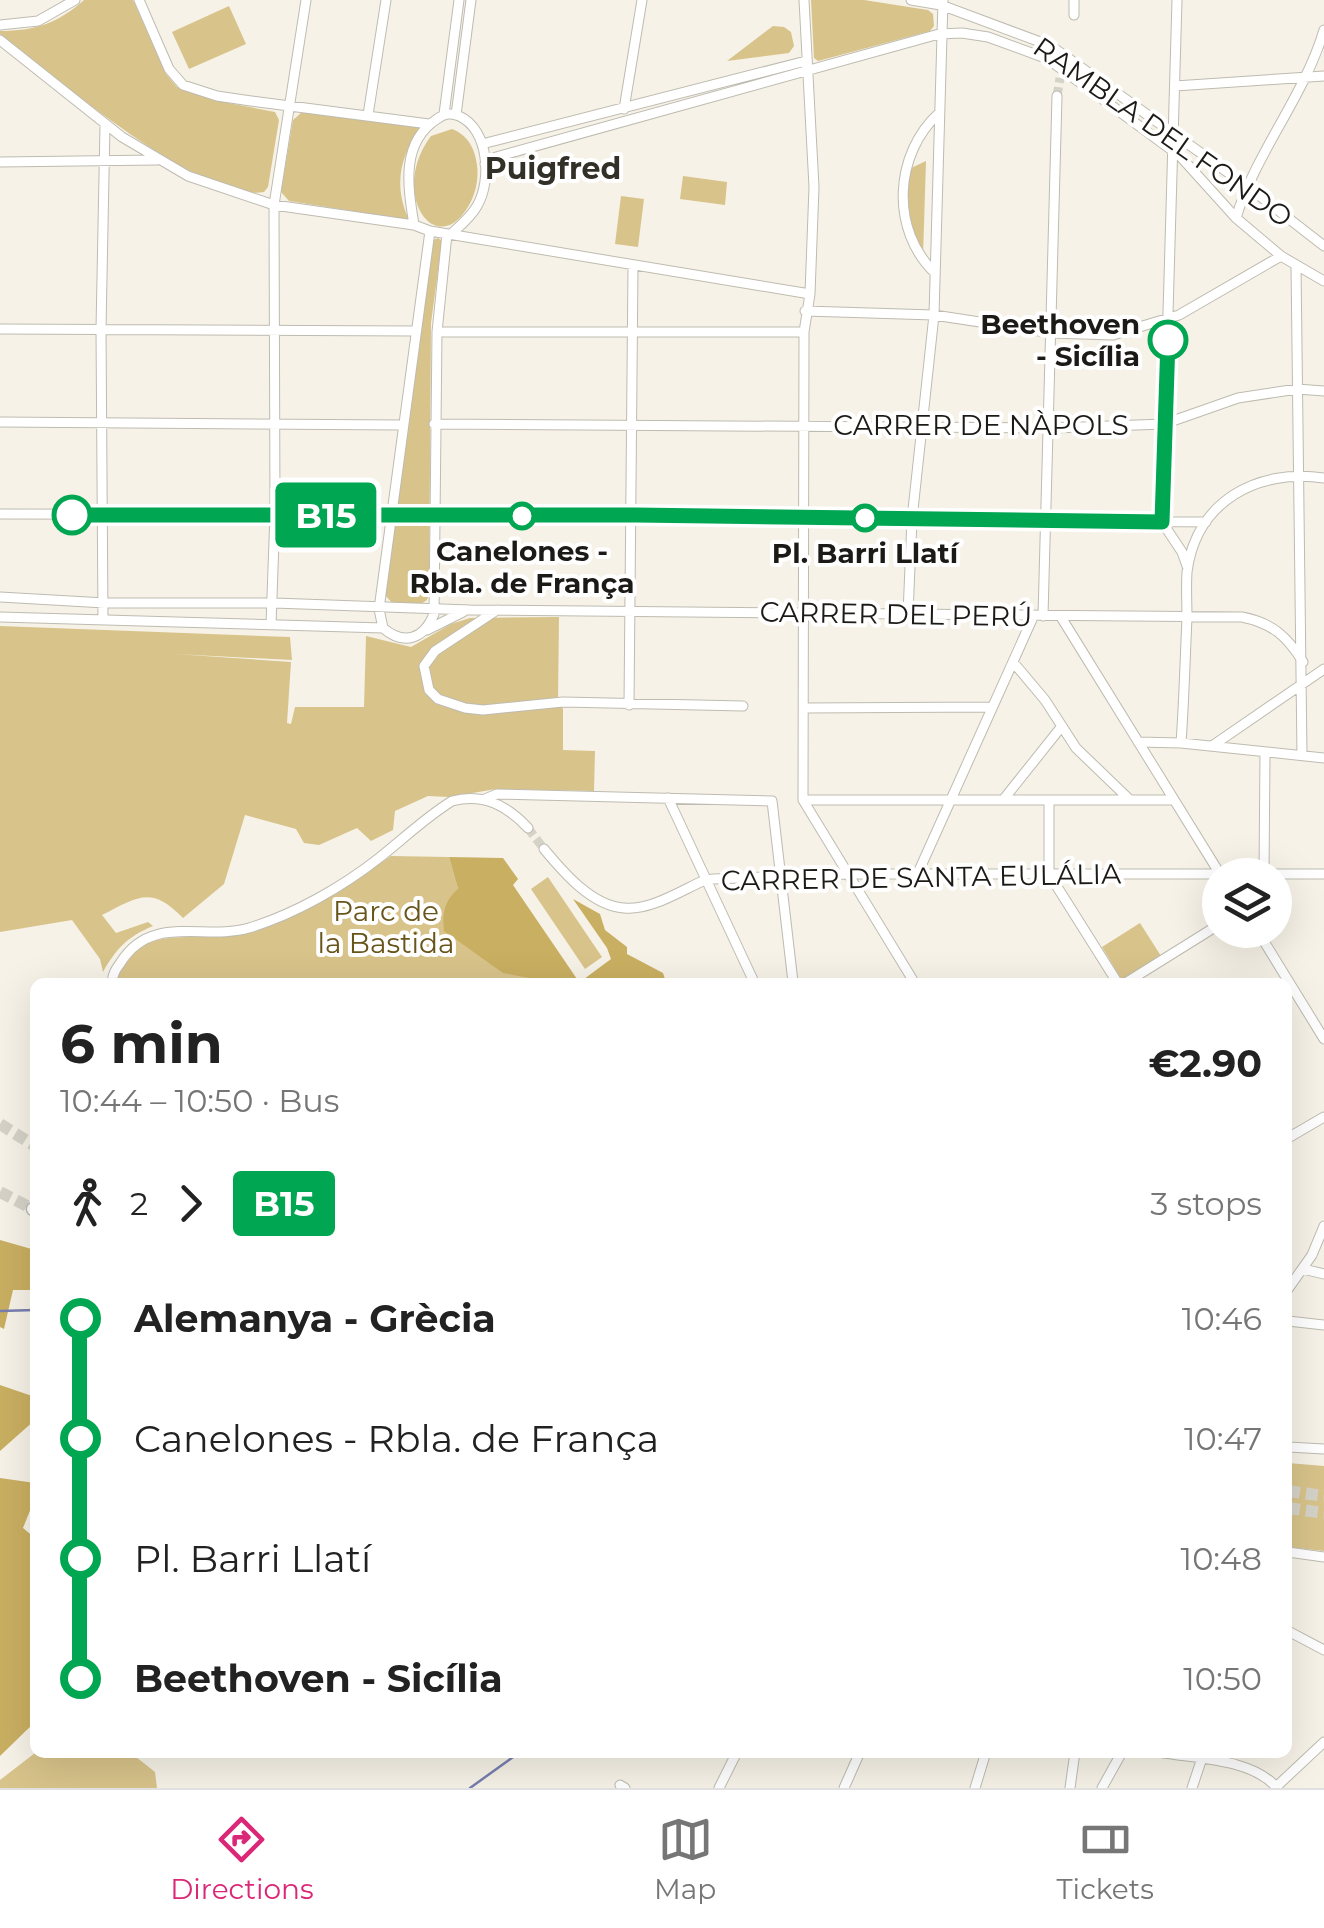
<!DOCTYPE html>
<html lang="en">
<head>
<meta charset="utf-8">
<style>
  :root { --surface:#fff; --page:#f6f6f6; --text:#222; --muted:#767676; --line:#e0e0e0; --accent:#db2777 }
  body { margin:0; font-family:Montserrat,sans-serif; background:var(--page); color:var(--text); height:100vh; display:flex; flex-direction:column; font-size:38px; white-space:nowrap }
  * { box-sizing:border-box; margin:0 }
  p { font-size:32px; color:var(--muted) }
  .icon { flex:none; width:55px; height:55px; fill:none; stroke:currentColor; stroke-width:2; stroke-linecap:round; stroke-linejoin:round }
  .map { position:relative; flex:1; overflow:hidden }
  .sheet { position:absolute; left:30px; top:978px; width:1262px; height:780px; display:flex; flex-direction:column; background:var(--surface); border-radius:15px; box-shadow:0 10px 40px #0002 }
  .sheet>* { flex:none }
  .badge { padding:0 20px; border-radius:8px; font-size:35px; line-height:65px }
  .controls { position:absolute; left:1202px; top:858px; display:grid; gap:20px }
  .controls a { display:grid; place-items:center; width:90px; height:90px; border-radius:50%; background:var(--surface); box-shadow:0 10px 40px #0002; font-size:50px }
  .map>.badge { position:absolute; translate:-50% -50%; box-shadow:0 0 0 5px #fff }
  .legs { display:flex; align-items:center; gap:15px; height:110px; padding:0 30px; font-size:32px }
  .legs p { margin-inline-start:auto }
  .headline { display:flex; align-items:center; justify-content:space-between; height:170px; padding:0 30px }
  h1 { font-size:55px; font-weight:700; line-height:75px }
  ul { padding:0 30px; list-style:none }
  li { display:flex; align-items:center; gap:35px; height:120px; font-size:38px }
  li i { display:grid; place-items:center; width:15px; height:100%; margin:0 12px; background:currentColor }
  li i::after { content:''; width:25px; height:25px; margin:-12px; border:8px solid; border-radius:50%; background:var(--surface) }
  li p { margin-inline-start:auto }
  li:first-child i { background:linear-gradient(#0000 50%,currentColor 0) }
  li:last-child i { background:linear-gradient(currentColor 50%,#0000 0) }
  .tabs { display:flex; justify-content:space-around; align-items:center; height:140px; border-top:2px solid var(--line); background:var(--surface); font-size:28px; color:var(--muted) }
  .tabs a { display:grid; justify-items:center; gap:5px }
  .tabs .current { color:var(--accent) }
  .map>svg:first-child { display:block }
  .green { fill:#d8c38a }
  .forest { fill:#c9af61 }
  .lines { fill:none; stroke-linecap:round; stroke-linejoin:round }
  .stream { stroke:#787eaf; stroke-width:2.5 }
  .minor-tunnel { stroke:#d5d2c8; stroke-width:9; stroke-dasharray:9 4.5; stroke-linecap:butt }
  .highway-tunnel { stroke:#d5d2c8; stroke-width:12; stroke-dasharray:12 6; stroke-linecap:butt }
  .minor-casing { stroke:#bebbb0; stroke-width:11 }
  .highway-casing { stroke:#bebbb0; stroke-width:15 }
  .minor { stroke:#fff; stroke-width:9 }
  .highway { stroke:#fff; stroke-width:12 }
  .line-1-casing { stroke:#fff; stroke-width:22 }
  .line-1 { stroke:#00a651; stroke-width:15 }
  .stop-1-dot { fill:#fff; stroke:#00a651; stroke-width:5 }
  .labels { text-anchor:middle; stroke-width:8; stroke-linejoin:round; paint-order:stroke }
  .street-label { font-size:28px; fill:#1c1a17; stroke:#fff }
  .stop-label { font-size:28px; font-weight:bold; fill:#1c1a17; stroke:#fff }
  .park-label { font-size:28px; fill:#68551a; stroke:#fff }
  .neighbourhood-label { font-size:30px; font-weight:bold; fill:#333027; stroke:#fff }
</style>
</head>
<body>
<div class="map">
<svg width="1324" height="1788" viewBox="0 0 1324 1788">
  <rect width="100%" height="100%" fill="#f6f2e7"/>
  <path class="green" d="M84,0H133L166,74L177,87L229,103L275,112L279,120L268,187L264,192C203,204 49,73 0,34V31C35,31 58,23 84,0Z
    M811,0H864L928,10L933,14L934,26L930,31L818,61L814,58Z
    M229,6L246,44L189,69L172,32Z
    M773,26L784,27L791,32L794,46L789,53L727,61Z
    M302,112L421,126C400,157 393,185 409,220L289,201L281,192L293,120Z
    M452,129C468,135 475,149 477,165C479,181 475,197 466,210C434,258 389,192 431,136Z
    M926,161L923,256C909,225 906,202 909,169Z
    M683,176L727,182L725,205L680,199Z
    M621,196L644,199L638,247L615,244Z
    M438,238L442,241L431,323L429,593L427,600L421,604H393L385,595L433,240Z
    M559,617L558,702L563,709V750L595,751L594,791L496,789L449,797L428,796L395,811L393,830L371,841L357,828L319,845L304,843L296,829L245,815L224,884L183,918C151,885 138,897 102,915L116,933L148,922L153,926C127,937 116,949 103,972L100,959L72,920L0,932V626L290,637L292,660L175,654L291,662L287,723L291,724L295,707H364L366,636L411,647L451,624L470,618Z
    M391,856L449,857L458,889L503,972L550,982H117C129,918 204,945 249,933C260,930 273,922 284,916C322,898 357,880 391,856Z
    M548,877L602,957L585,969L531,889Z
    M1140,923L1161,956L1122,980L1102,947Z
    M1288,1463L1324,1466V1551L1288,1547Z
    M35,1753H131L155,1772L157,1788H0V1780Z"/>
  <path class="forest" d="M449,857L503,858L518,879L513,885L577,979H584L611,959L607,948L573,899L600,914L605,930L627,947V954L663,973L666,982H550L503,973L444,931C442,914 444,901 458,889Z
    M0,1240L35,1250V1290H13L4,1329L0,1327Z
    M0,1385L35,1397V1420L0,1451Z
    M0,1478L35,1483V1498L23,1528L35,1538V1722L0,1756Z"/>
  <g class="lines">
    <path class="stream" d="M0,1311L35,1310
      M470,1788L520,1752"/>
    <path class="minor-tunnel" d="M1057,96L1060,78
      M528,828L544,849"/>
    <path class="highway-tunnel" d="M0,1124L35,1146
      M0,1192L33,1209
      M1288,1491L1324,1496
      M1288,1508L1324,1513"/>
    <g class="minor-casing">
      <path id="minor" d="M139,0L169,69L183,85L217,96L251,101L429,124
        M911,0L941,5L1051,46L1247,186L1324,246
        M1074,15V0
        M0,25L38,21L75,0
        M0,40L122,137L188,176L274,205L414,225L430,231L810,294
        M1175,86L1324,76
        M624,109L642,0
        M444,114L459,0
        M368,115L386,0
        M456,115L471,0
        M482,144L806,61
        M0,162L157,160
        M485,164L496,157L939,34L962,33L988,37L1048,59L1180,156L1236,218L1281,256L1324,281
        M1236,218C1256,152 1304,97 1324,30
        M414,225C408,187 400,143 437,119C444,114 450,112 459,116C489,129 492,181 477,206C471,217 460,226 451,234
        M430,231L379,609L383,628C404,646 424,639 434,614L437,332L447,234
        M1296,265L1302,755
        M935,273C890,230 894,154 939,113
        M805,311L934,315L1052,333L1113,335L1179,315L1281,256
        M0,329L416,331
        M437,332H804
        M0,422L403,425
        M434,424L1054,428L1164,424L1238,398L1297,389L1324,391
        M0,514L637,515L1206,522
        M1162,522L1177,0
        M1162,522L1182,552L1187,566
        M0,597L105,603H274L470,610L1242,617C1272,623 1287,636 1303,662
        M497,610L435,651L424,666L429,690L438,699L465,708L483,710L563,702L743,706
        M908,614L912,519L934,315L943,0
        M1043,616L1057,96
        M0,617L383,628
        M1061,617L1220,874
        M103,620L101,329L105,125
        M271,624L275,513L274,205L306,0
        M427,630L463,612
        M1013,662L1045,700L1076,748L1130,800
        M629,705L633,266
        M804,708L991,707
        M1138,742L1181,743L1324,758
        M1181,743C1184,702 1185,660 1187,618C1187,603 1186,587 1187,572C1196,501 1258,468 1324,478
        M1212,746L1324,669
        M668,798L754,982
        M485,799L497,794L772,801L793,982
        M803,800L804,332L810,294L814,187L804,0
        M803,800H1174
        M803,800L914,982
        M1003,800L1062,726
        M1049,800V874L1117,982
        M544,849C563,872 592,906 624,908C650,911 682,890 705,880L713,879L847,874H1324
        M1264,874L1265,752
        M917,875L1034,615
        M1257,930L1324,1039
        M112,982C113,973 116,969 121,962C152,913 205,941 249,928C295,914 342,887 379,858C403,839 426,817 452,801C483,793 507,805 528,828
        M1127,982L1220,924
        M1288,1138L1324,1117
        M1303,1269L1324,1274
        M1288,1289L1312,1255L1324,1226
        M1288,1321L1324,1325
        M1288,1447L1324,1449
        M1288,1552L1324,1557
        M1288,1631L1324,1650
        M1159,1752C1195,1759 1252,1758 1277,1788
        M620,1785L625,1788
        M1276,1787L1324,1742
        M719,1788L737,1752
        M844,1788L860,1752
        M975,1788L986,1752
        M1070,1788L1075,1752
        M1102,1788L1122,1752
        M1192,1788L1204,1752"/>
    </g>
    <g class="highway-casing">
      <path id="highway" d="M33,1209H35"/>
    </g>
    <use href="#minor" class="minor"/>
    <use href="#highway" class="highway"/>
  </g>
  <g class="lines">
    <g class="line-1-casing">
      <path id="line-1" d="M72,515H636L1162,522L1168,340"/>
    </g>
    <use href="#line-1" class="line-1"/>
  </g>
  <g class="stop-1-dot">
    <circle cx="1168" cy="340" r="18"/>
    <circle cx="72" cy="515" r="18"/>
    <circle cx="522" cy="516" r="12"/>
    <circle cx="865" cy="518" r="12"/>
  </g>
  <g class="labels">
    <g class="street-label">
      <text transform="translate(1163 132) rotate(35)" y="10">RAMBLA DEL FONDO</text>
      <text x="981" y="435">CARRER DE NÀPOLS</text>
      <text transform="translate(896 614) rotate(1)" y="10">CARRER DEL PERÚ</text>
      <text transform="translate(921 877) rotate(-1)" y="10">CARRER DE SANTA EULÁLIA</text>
    </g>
    <g class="stop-label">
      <text x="1140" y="334" text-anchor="end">Beethoven<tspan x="1140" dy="32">- Sicília</tspan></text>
      <text x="522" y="561">Canelones -<tspan x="522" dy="32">Rbla. de França</tspan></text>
      <text x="865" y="563">Pl. Barri Llatí</text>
    </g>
    <g class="park-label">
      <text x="386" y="921">Parc de<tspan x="386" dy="32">la Bastida</tspan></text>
    </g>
    <g class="neighbourhood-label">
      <text x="553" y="179">Puigfred</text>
    </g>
  </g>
</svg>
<div class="controls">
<a><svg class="icon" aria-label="layers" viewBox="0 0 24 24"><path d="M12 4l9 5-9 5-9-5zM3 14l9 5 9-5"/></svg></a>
</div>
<b class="badge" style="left:326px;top:515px;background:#00a651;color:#fff">B15</b>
<section class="sheet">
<div class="headline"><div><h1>6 min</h1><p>10:44 – 10:50 · Bus</p></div><b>€2.90</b></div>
<div class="legs"><svg class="icon" aria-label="walk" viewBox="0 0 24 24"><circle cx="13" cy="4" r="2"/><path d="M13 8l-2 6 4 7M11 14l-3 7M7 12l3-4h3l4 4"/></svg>2<svg class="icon" aria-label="forward" viewBox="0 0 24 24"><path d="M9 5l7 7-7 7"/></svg><b class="badge" style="background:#00a651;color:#fff">B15</b><p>3 stops</p></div>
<ul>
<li><i style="color:#00a651"></i><b>Alemanya - Grècia</b><p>10:46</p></li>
<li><i style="color:#00a651"></i><span>Canelones - Rbla. de França</span><p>10:47</p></li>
<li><i style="color:#00a651"></i><span>Pl. Barri Llatí</span><p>10:48</p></li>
<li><i style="color:#00a651"></i><b>Beethoven - Sicília</b><p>10:50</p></li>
</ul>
</section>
</div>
<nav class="tabs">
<a class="current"><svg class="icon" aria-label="directions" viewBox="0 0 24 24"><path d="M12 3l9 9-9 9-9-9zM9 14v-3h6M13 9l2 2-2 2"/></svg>Directions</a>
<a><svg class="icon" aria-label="map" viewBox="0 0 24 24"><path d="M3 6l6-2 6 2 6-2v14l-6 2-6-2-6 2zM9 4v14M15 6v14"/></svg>Map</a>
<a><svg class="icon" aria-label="tickets" viewBox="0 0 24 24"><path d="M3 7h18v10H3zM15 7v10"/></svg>Tickets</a>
</nav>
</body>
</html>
